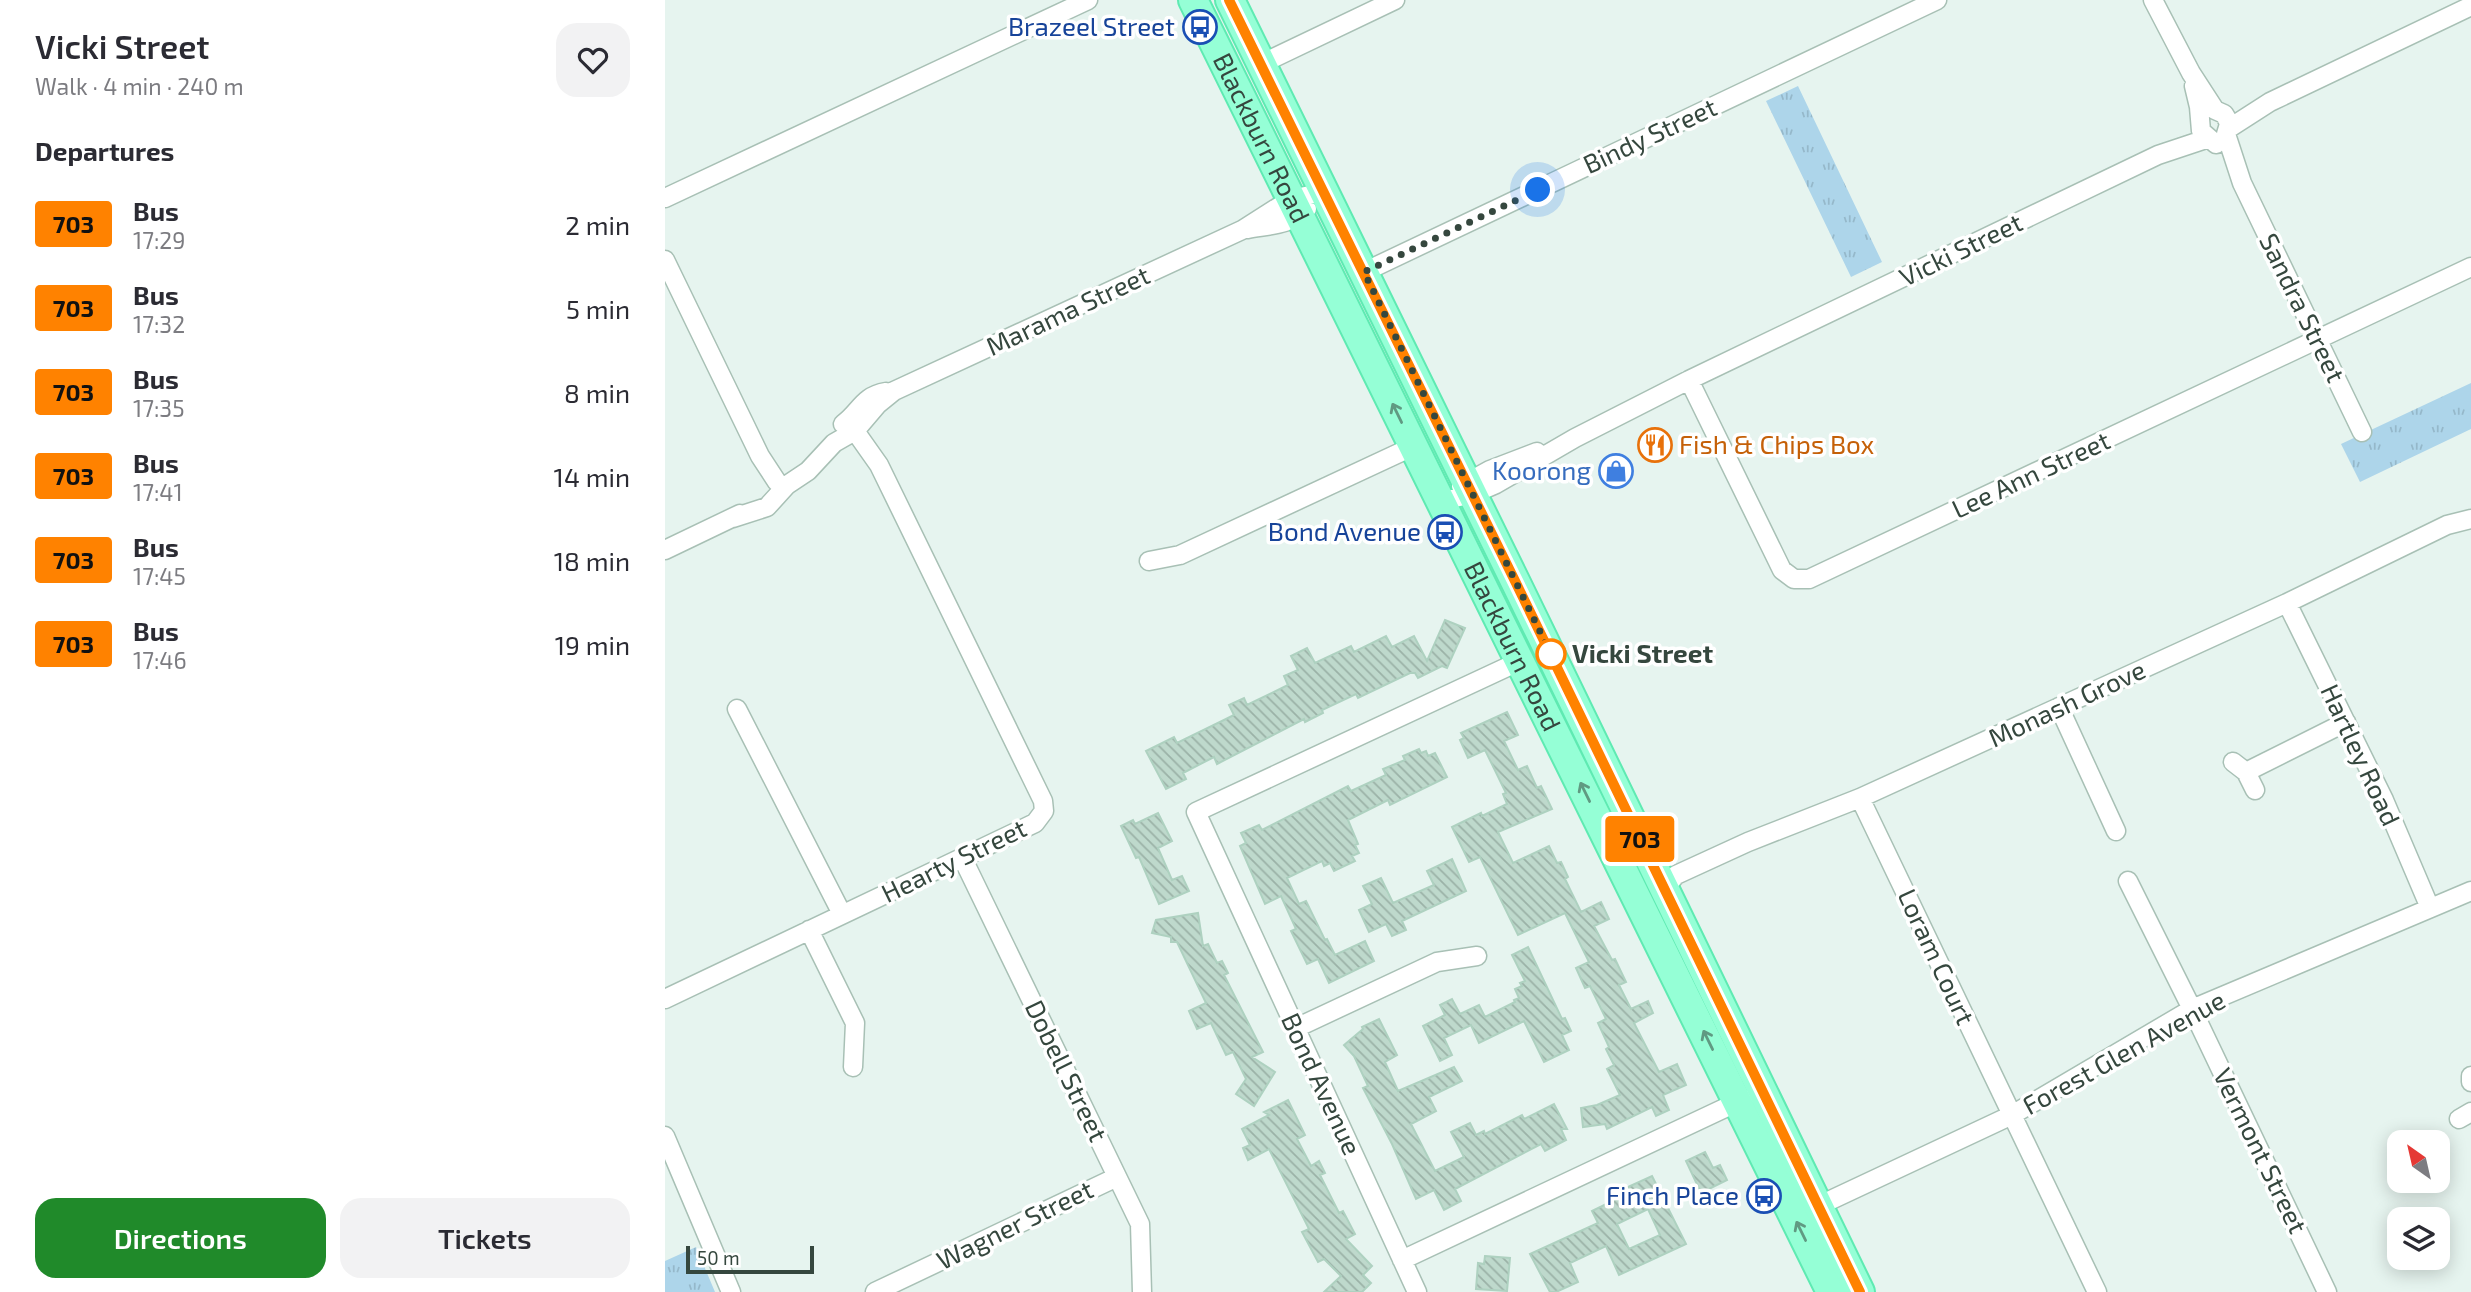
<!DOCTYPE html>
<html lang="en">
<head>
<meta charset="utf-8">
<style>
  :root { --surface:#fff; --page:#f2f2f3; --text:#2b2b33; --muted:#7c7c81; --accent:#208a2a }
  body { margin:0; font-family:"Exo 2",sans-serif; background:var(--page); color:var(--text); height:100vh; display:flex; flex-direction:column; font-size:26px; white-space:nowrap }
  * { box-sizing:border-box; margin:0 }
  p { font-size:23px; color:var(--muted) }
  .icon { flex:none; width:38px; height:38px; fill:none; stroke:currentColor; stroke-width:2; stroke-linecap:round; stroke-linejoin:round }
  .map { position:relative; flex:1; overflow:hidden }
  .details { display:flex; flex-direction:column; background:var(--surface); width:665px }
  .details>* { flex:none }
  .badge { padding:0 14px; border-radius:5px; font-size:24px; line-height:46px }
  .needle { width:46px; rotate:326deg }
  .tools { position:absolute; left:1722px; top:1130px; display:grid; gap:14px }
  .tools a { display:grid; place-items:center; width:63px; height:63px; border-radius:14px; background:var(--surface); box-shadow:0 4px 18px #0003; font-size:35px }
  .scale { position:absolute; left:21px; bottom:18px; width:128px; box-sizing:border-box; padding-left:7px; border:4px solid #35473e; border-top:0; font-size:19px; line-height:24px; white-space:nowrap; color:#35473e; -webkit-text-stroke:5px #fff; paint-order:stroke }
  .you { position:absolute; width:35px; height:35px; margin:-18px; border:5px solid #fff; border-radius:50%; background:#1a73e8; box-shadow:0 0 0 10px #1a73e833 }
  .map>.badge { position:absolute; translate:-50% -50%; box-shadow:0 0 0 4px #fff }
  h2 { padding:0 35px; font-size:26px; line-height:63px }
  .round { display:grid; place-items:center; flex:none; width:74px; height:74px; border-radius:21px; background:var(--page) }
  .summary { display:flex; align-items:center; justify-content:space-between; height:119px; padding:0 35px }
  h1 { font-size:33px; font-weight:600; line-height:52px }
  .cta { display:flex; gap:14px; margin-top:auto; padding:14px 35px }
  .cta a { flex:1; height:80px; border-radius:21px; background:var(--accent); color:#fff; font-size:28px; font-weight:600; line-height:80px; text-align:center }
  .cta a+a { background:var(--page); color:var(--text) }
  ul { padding:0; list-style:none }
  li { display:flex; align-items:center; gap:21px; height:84px; padding:0 35px }
  li div { flex:1 }
  li b { display:block; font-size:26px }
  li em { font-style:normal }
  li .badge { min-width:77px; font-weight:700; text-align:center }
  main { display:flex; flex:1; min-height:0 }
  .map>svg:first-child { display:block }
  .park { fill:url(#park-tufts) }
  .building { fill:url(#building-back-hatch); stroke:#aed1c0; stroke-width:2; fill-rule:evenodd }
  .lines { fill:none; stroke-linecap:round; stroke-linejoin:round }
  .street-casing { stroke:#a8c0b5; stroke-width:21 }
  .primary-casing { stroke:#5feab2; stroke-width:32 }
  .street { stroke:#fff; stroke-width:18 }
  .primary { stroke:#95ffd6; stroke-width:28 }
  .oneway { stroke:#609a82 }
  .line-casing { stroke:#fff; stroke-width:16 }
  .line { stroke:#ff8200; stroke-width:10 }
  .walk { stroke:#35473e; stroke-width:7; stroke-dasharray:0 12.6 }
  .stop-dot { fill:#fff; stroke:#ff8200; stroke-width:3.5 }
  .labels { text-anchor:middle; stroke-width:7; stroke-linejoin:round; paint-order:stroke }
  .transit-label { font-size:26px; fill:#164399; stroke:#fff; text-anchor:end }
  .street-label { font-size:26px; fill:#35473e; stroke:#fff }
  .food-label { font-size:26px; fill:#c56008; stroke:#fff; text-anchor:start }
  .shop-label { font-size:26px; fill:#366cbe; stroke:#fff; text-anchor:end }
  .stop-label { font-size:26px; font-weight:bold; fill:#35473e; stroke:#fff; text-anchor:start }
</style>
</head>
<body>
<main>
<section class="details">
<div class="summary"><div><h1>Vicki Street</h1><p>Walk · 4 min · 240 m</p></div><a class="round"><svg class="icon" aria-label="heart" viewBox="0 0 24 24"><path d="M12 20l-8-8c-3-5 5-10 8-4 3-6 11-1 8 4z"/></svg></a></div>
<h2>Departures</h2>
<ul>
<li><span class="badge" style="background:#ff8200;color:#111">703</span><div><b>Bus</b><p>17:29</p></div><em>2 min</em></li>
<li><span class="badge" style="background:#ff8200;color:#111">703</span><div><b>Bus</b><p>17:32</p></div><em>5 min</em></li>
<li><span class="badge" style="background:#ff8200;color:#111">703</span><div><b>Bus</b><p>17:35</p></div><em>8 min</em></li>
<li><span class="badge" style="background:#ff8200;color:#111">703</span><div><b>Bus</b><p>17:41</p></div><em>14 min</em></li>
<li><span class="badge" style="background:#ff8200;color:#111">703</span><div><b>Bus</b><p>17:45</p></div><em>18 min</em></li>
<li><span class="badge" style="background:#ff8200;color:#111">703</span><div><b>Bus</b><p>17:46</p></div><em>19 min</em></li>
</ul>
<div class="cta"><a>Directions</a><a>Tickets</a></div>
</section>
<div class="map">
<svg width="1806" height="1292" viewBox="0 0 1806 1292">
  <defs>
    <pattern id="park-tufts" width="24" height="20" patternUnits="userSpaceOnUse" patternTransform="scale(1.75)"><rect width="24" height="20" fill="#add5ea"/><path d="M3 7l-1-3M5 7V3M7 7l1-3M15 17l-1-3M17 17v-4M19 17l1-3" fill="none" stroke="#95b8ca"/></pattern>
    <pattern id="building-back-hatch" width="6" height="6" patternUnits="userSpaceOnUse" patternTransform="scale(1.75)"><rect width="6" height="6" fill="#bed9cc"/><path d="M-1 5l2 2M0 0l6 6M5-1l2 2" fill="none" stroke="#9bb2a7"/></pattern>
  </defs>
  <rect width="100%" height="100%" fill="#e6f4ef"/>
  <path class="park" d="M1133,86L1217,262L1186,277L1101,101Z
    M1806,383V429L1695,482L1676,444Z
    M31,1247L50,1292H0V1261Z"/>
  <path class="building" d="M780,620L800,628L782,668L777,666L753,678L750,673H745L693,698L691,694L657,710L658,713L640,722L639,719L552,764L549,757L518,773L521,779L501,789L481,751L509,737L512,743L561,719L569,715L564,705L579,698L582,705L623,685L619,676L633,670L626,656L642,648L650,663L686,646L689,652L721,636L727,647L749,636L762,661Z
    M842,712L853,735L839,741L853,770L862,766L872,788L876,786L887,809L833,832L848,863L884,846L892,863L896,862L903,877L900,879L916,912L936,902L944,919L929,926L947,960L950,959L961,982L954,985L966,1009L983,1001L988,1013L969,1023L994,1072L1012,1064L1021,1085L998,1095L1004,1110L991,1116L987,1107L942,1129L940,1124L918,1127L916,1108L932,1105L955,1095L942,1069L949,1065L941,1049L944,1047L933,1023L941,1019L925,986L920,988L911,968L924,962L900,913L853,935L815,857L804,862L787,827L816,813L817,816L842,804L838,794L841,793L820,750L803,758L795,740L799,738L796,733Z
    M754,749L756,753L761,751L763,756L770,753L782,777L725,805L723,800L683,820L693,844L690,845L694,853L687,856L690,861L669,871L665,863L659,866L657,861L622,878L634,904L641,901L660,940L662,939L670,955L700,941L709,961L664,983L653,959L642,964L626,931L631,929L616,896L600,904L575,846L581,843L576,833L594,825L597,830L683,786L686,791L721,775L718,769L740,760L738,756Z
    M493,813L507,841L493,848L507,880L517,876L524,891L494,904L474,857L471,858L456,826L468,820L470,824Z
    M787,859L801,891L737,921L741,930L727,936L721,924L704,932L694,910L707,904L698,886L716,878L728,903L769,885L762,871Z
    M533,913L538,946L543,944L552,963L557,961L563,973L559,975L598,1052L587,1057L610,1072L589,1106L571,1094L581,1079L568,1052L561,1055L546,1023L532,1029L524,1011L541,1003L512,942H506V937L487,933L491,920Z
    M863,947L897,1019L900,1018L906,1031L897,1035L904,1050L879,1062L859,1021L814,1043L806,1025L779,1038L787,1055L775,1061L758,1026L780,1015L775,1005L787,999L795,1014L814,1005L820,1017L850,1002L849,1000L854,998L850,989L857,986L855,983L860,981L847,955Z
    M714,1019L732,1055L720,1062L733,1091L789,1067L797,1081L764,1097L771,1111L746,1124L770,1171L799,1157L786,1132L805,1123L811,1135L819,1131L820,1134L857,1115L859,1119L889,1104L902,1129H896L901,1140L880,1151L876,1144L790,1189L796,1201L779,1210L769,1190L751,1199L727,1144L698,1088L703,1086L689,1056L679,1045L698,1029L697,1027Z
    M623,1100L640,1135L632,1139L646,1166L654,1161L660,1173L655,1175L674,1213L678,1211L690,1234L681,1239L707,1266L698,1275L706,1283L697,1292H659L676,1276L659,1259L653,1262L637,1232L644,1229L604,1149L583,1160L578,1148L585,1145L577,1129L604,1115L599,1112Z
    M1040,1152L1048,1168L1055,1165L1062,1180L1036,1193L1021,1161Z
    M987,1176L1021,1244L954,1275L941,1246L905,1263L913,1282L891,1292H885L865,1254L933,1223L927,1211L966,1192L963,1187ZM983,1209L995,1235L964,1249L952,1224Z
    M820,1256L845,1258L842,1291L811,1289L813,1263L819,1264Z"/>
  <g class="lines">
    <g class="street-casing">
      <path id="street" d="M1488,0L1526,73L1550,110L1559,114L1562,119L1564,124L1561,134L1577,183L1697,432
        M596,64L730,0
        M1529,86L1534,107L1536,131L1551,144
        M1563,129L1605,102L1806,6
        M0,198L423,0
        M583,229C604,225 626,225 642,209
        M0,260L95,456L112,482
        M699,272L1272,0
        M1024,380L1117,570L1129,579H1144L1806,267
        M178,424C195,412 197,396 221,392
        M796,486L825,470L872,452
        M776,501L808,494L831,484L910,438L1024,380L1493,155L1544,138
        M68,518L102,507L122,485L143,471L169,443L190,431L213,404L229,391L577,230L626,199L659,192
        M0,550L75,514
        M484,561L515,555L749,446
        M1622,603L1719,800L1765,908
        M1394,707L1451,831
        M72,709L177,914
        M1568,762L1581,772L1590,790
        M1581,772L1681,722
        M1195,798L1432,1292
        M297,857L475,1224L477,1292
        M1463,881L1527,1009L1662,1292
        M999,889L1011,875L1083,842L1195,798L1622,603L1782,525L1806,519
        M144,930L190,1023L188,1067
        M0,999L370,823L379,811L378,801L214,465L190,431L186,418
        M631,1028L772,962L812,956
        M1806,1076V1082
        M1794,1119L1806,1112
        M0,1136L66,1292
        M1153,1206L1347,1115L1527,1009L1806,891
        M737,1260L1079,1099
        M210,1292L452,1177
        M752,1292L531,812L855,661"/>
    </g>
    <g class="primary-casing">
      <g id="primary">
        <path id="s1" d="M528,0L1166,1292"/>
        <path d="M565,0L851,583L1195,1292"/>
      </g>
    </g>
    <use href="#street" class="street"/>
    <use href="#primary" class="primary"/>
  </g>
  <defs><path id="oneway-shaft" d="M-6 0H5M1.5-3L5.5 0L1.5 3" fill="none" stroke-width="1.6" stroke-linecap="round" stroke-linejoin="round" transform="scale(1.75)"/></defs>
  <g class="oneway">
    <use href="#oneway-shaft" transform="translate(732 413) rotate(-116)"/>
    <use href="#oneway-shaft" transform="translate(920 792) rotate(-116)"/>
    <use href="#oneway-shaft" transform="translate(1043 1040) rotate(-116)"/>
    <use href="#oneway-shaft" transform="translate(1136 1231) rotate(-116)"/>
  </g>
  <g class="lines">
    <g class="line-casing">
      <path id="line" d="M564,0L851,583L1195,1292"/>
    </g>
    <use href="#line" class="line"/>
    <path class="walk" d="M873,190L699,272L886,654"/>
  </g>
  <defs>
    <g id="bus-ring" transform="scale(1.75)"><circle r="9.5" fill="#fff" stroke="#1a4fb4" stroke-width="1.5"/><path d="M-5-6H5V4H4V6H2V4H-2V6H-4V4H-5ZM-3.5-4V0h7V-4ZM-3.5 1.2v1.5H-2V1.2ZM2 1.2v1.5H3.5V1.2Z" fill="#1a4fb4"/></g>
    <g id="restaurant-ring" transform="scale(1.75)"><circle r="9.5" fill="#fff" stroke="#e8710a" stroke-width="1.5"/><path d="M-5-6h1v4h1v-4h1v4h1v-4h1v5L-1.5 .5V6h-2V.5L-5-1ZM5-6V6H3V1.5H1.5Q1.5-4 5-6Z" fill="#e8710a"/></g>
    <g id="shop-ring" transform="scale(1.75)"><circle r="9.5" fill="#fff" stroke="#3f7fe0" stroke-width="1.5"/><path d="M-5-2.5h2.3a2.7 3.5 0 0 1 5.4 0H5L5.5 6h-11ZM-1.5-2.5h3a1.5 2.3 0 0 0-3 0Z" fill="#3f7fe0"/></g>
  </defs>
  <g fill-rule="evenodd">
    <use href="#bus-ring" x="535" y="27"/>
    <use href="#restaurant-ring" x="990" y="445"/>
    <use href="#shop-ring" x="951" y="471"/>
    <use href="#bus-ring" x="780" y="532"/>
    <use href="#bus-ring" x="1099" y="1196"/>
  </g>
  <circle class="stop-dot" cx="886" cy="654" r="14"/>
  <g class="labels">
    <g class="transit-label">
      <text x="510" y="36">Brazeel Street</text>
      <text x="756" y="541">Bond Avenue</text>
      <text x="1074" y="1205">Finch Place</text>
    </g>
    <g class="street-label">
      <text transform="translate(985 136) rotate(-25)" y="9">Bindy Street</text>
      <text dy="9" stroke="none"><textPath href="#s1" startOffset="154">Blackburn Road</textPath></text>
      <text transform="translate(1296 250) rotate(-26)" y="9">Vicki Street</text>
      <text transform="translate(1637 308) rotate(64)" y="9">Sandra Street</text>
      <text transform="translate(403 311) rotate(-25)" y="9">Marama Street</text>
      <text transform="translate(1366 475) rotate(-25)" y="9">Lee Ann Street</text>
      <text dy="9" stroke="none"><textPath href="#s1" startOffset="721">Blackburn Road</textPath></text>
      <text transform="translate(1402 704) rotate(-25)" y="9">Monash Grove</text>
      <text transform="translate(1695 755) rotate(65)" y="9">Hartley Road</text>
      <text transform="translate(289 861) rotate(-26)" y="9">Hearty Street</text>
      <text transform="translate(1271 957) rotate(65)" y="9">Loram Court</text>
      <text transform="translate(1459 1053) rotate(-29)" y="9">Forest Glen Avenue</text>
      <text transform="translate(401 1071) rotate(64)" y="9">Dobell Street</text>
      <text transform="translate(656 1084) rotate(65)" y="9">Bond Avenue</text>
      <text transform="translate(1595 1151) rotate(64)" y="9">Vermont Street</text>
      <text transform="translate(350 1225) rotate(-26)" y="9">Wagner Street</text>
    </g>
    <g class="food-label">
      <text x="1014" y="454">Fish &amp; Chips Box</text>
    </g>
    <g class="shop-label">
      <text x="926" y="480">Koorong</text>
    </g>
    <g class="stop-label">
      <text x="907" y="663">Vicki Street</text>
    </g>
  </g>
</svg>
<div class="tools">
<a><svg class="needle" viewBox="-14 -14 28 28"><path d="M0-13l5 13h-10z" fill="#e53935"/><path d="M0 13l5-13h-10z" fill="#7c7c81"/></svg></a>
<a><svg class="icon" aria-label="layers" viewBox="0 0 24 24"><path d="M12 4l9 5-9 5-9-5zM3 14l9 5 9-5"/></svg></a>
</div>
<div class="scale">50 m</div>
<div class="you" style="left:873px;top:190px"></div>
<b class="badge" style="left:975px;top:839px;background:#ff8200;color:#111">703</b>
</div>
</main>
</body>
</html>
